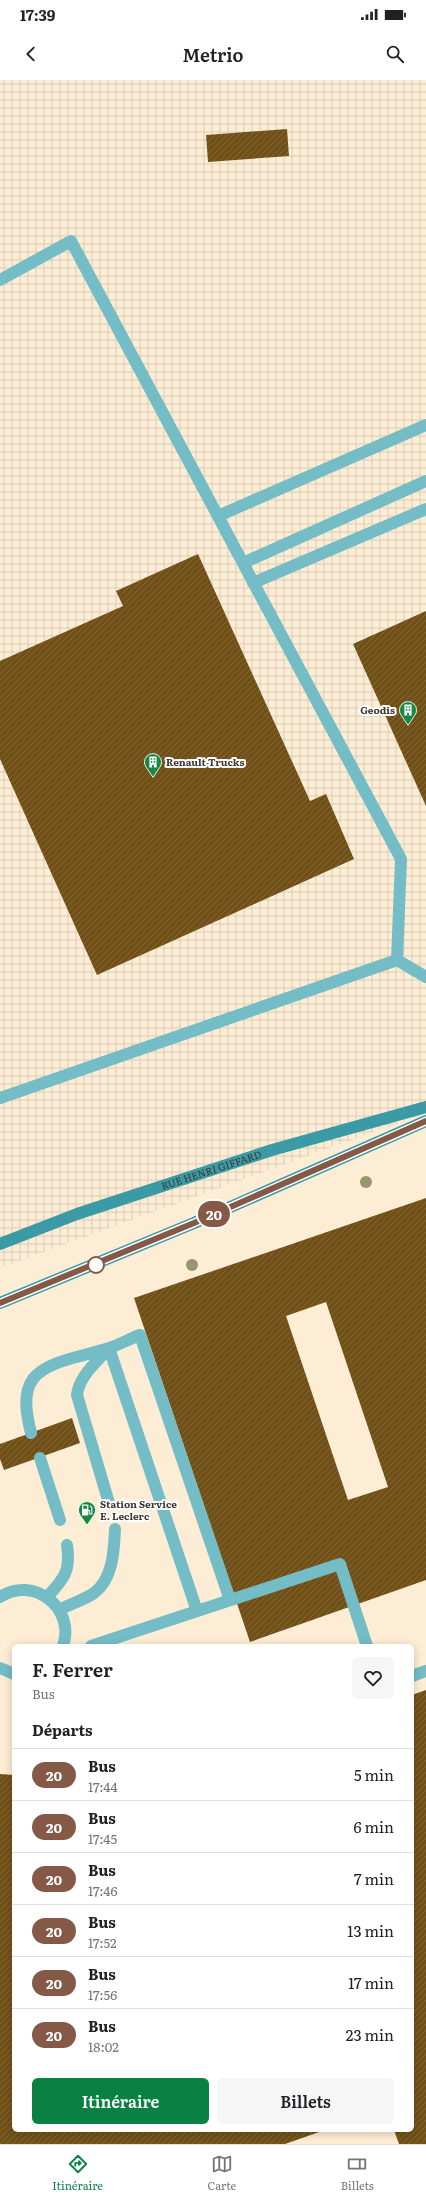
<!DOCTYPE html>
<html lang="fr">
<head>
<meta charset="utf-8">
<style>
  :root { --surface:#fff; --page:#f6f6f6; --text:#202124; --muted:#757577; --line:#e0e0e0; --accent:#0b8043 }
  body { margin:0; font-family:Literata,serif; background:var(--page); color:var(--text); height:100vh; display:flex; flex-direction:column; font-size:15px; white-space:nowrap }
  * { box-sizing:border-box; margin:0 }
  p { font-size:13px; color:var(--muted) }
  .icon { flex:none; width:22px; height:22px; fill:none; stroke:currentColor; stroke-width:2; stroke-linecap:round; stroke-linejoin:round }
  .map { position:relative; flex:1; overflow:hidden }
  .sheet { position:absolute; left:12px; top:1564px; width:402px; height:488px; display:flex; flex-direction:column; background:var(--surface); border-radius:6px; box-shadow:0 2px 10px #0003 }
  .sheet>* { flex:none }
  .badge { padding:0 8px; border-radius:13px; font-size:14px; line-height:26px }
  .map>.badge { position:absolute; translate:-50% -50%; box-shadow:0 0 0 2px #fff }
  h2 { padding:0 20px; font-size:15px; line-height:36px }
  .round { display:grid; place-items:center; flex:none; width:42px; height:42px; border-radius:6px; background:var(--page) }
  .headline { display:flex; align-items:center; justify-content:space-between; height:68px; padding:0 20px }
  h1 { font-size:19px; font-weight:600; line-height:30px }
  .action { display:flex; gap:8px; margin-top:auto; padding:8px 20px }
  .action a { flex:1; height:46px; border-radius:6px; background:var(--accent); color:#fff; font-size:16px; font-weight:600; line-height:46px; text-align:center }
  .action a+a { background:var(--page); color:var(--text) }
  ul { padding:0; list-style:none }
  li { display:flex; align-items:center; gap:12px; height:52px; padding:0 20px; border-top:1px solid var(--line) }
  li div { flex:1 }
  li b { display:block; font-size:15px }
  li em { font-style:normal }
  li .badge { min-width:44px; font-weight:700; text-align:center }
  .status { display:flex; justify-content:space-between; align-items:center; height:28px; padding:0 20px; background:var(--surface); direction:ltr }
  .status svg { height:11px; fill:currentColor }
  header { display:flex; justify-content:space-between; align-items:center; height:52px; padding:0 20px; background:var(--surface); font-size:18px; font-weight:600 }
  .dock { display:flex; justify-content:space-around; align-items:center; height:56px; border-top:1px solid var(--line); background:var(--surface); font-size:11px; color:var(--muted) }
  .dock a { display:grid; justify-items:center; gap:2px }
  .dock .selected { color:var(--accent) }
  .map>svg:first-child { display:block }
  .built { fill:#fdedd5; fill-rule:evenodd }
  .industrial { fill:url(#industrial-grid) }
  .building { fill:url(#building-hatch); fill-rule:evenodd }
  .lines { fill:none; stroke-linecap:round; stroke-linejoin:round }
  .lane { stroke:#74bdc6; stroke-width:12 }
  .street { stroke:#74bdc6; stroke-width:12 }
  .secondary { stroke:#3a9aa6; stroke-width:12 }
  .tree { fill:#96966f }
  .line-casing { stroke:#fff; stroke-width:9 }
  .line { stroke:#855946; stroke-width:6 }
  .stop-dot { fill:#fff; stroke:#855946; stroke-width:2 }
  .labels { text-anchor:middle; stroke-width:4; stroke-linejoin:round; paint-order:stroke }
  .poi-label { font-size:10px; font-weight:bold; fill:#3d372e; stroke:#fff; text-anchor:start }
  .street-label { font-size:10px; fill:#3d372e; stroke:#fff }
</style>
</head>
<body>
<div class="status"><b>17:39</b><svg viewBox="0 0 49 12"><path d="M0 12V9h3v3zM5 12V6h3v6zM10 12V3h3v9zM15 12V0h3v12zM26 1h20v11H26zM47 4h2v5h-2z"/></svg></div>
<header><svg class="icon" aria-label="back" viewBox="0 0 24 24"><path d="M15 5l-7 7 7 7"/></svg>Metrio<svg class="icon" aria-label="search" viewBox="0 0 24 24"><circle cx="10" cy="10" r="6"/><path d="M15 15l6 6"/></svg></header>
<div class="map">
<svg width="426" height="2064" viewBox="0 0 426 2064">
  <defs>
    <pattern id="industrial-grid" width="8" height="8" patternUnits="userSpaceOnUse"><rect width="8" height="8" fill="#fdedd5"/><path d="M0 4h8M4 0v8" fill="none" stroke="#daccb7"/></pattern>
    <pattern id="building-hatch" width="6" height="6" patternUnits="userSpaceOnUse"><rect width="6" height="6" fill="#715017"/><path d="M-1 1l2-2M0 6l6-6M5 7l2-2" fill="none" stroke="#826739"/></pattern>
  </defs>
  <rect width="100%" height="100%" fill="#fff8ef"/>
  <path class="built" d="M426,1033V2064H0V1188ZM14,1566H412V2050H14Z"/>
  <path class="industrial" d="M0,0H426V1033L0,1188Z"/>
  <path class="building" d="M287,49L289,76L208,82L206,55Z
    M198,474L310,721L326,714L354,779L97,895L0,679V581L123,526L116,511Z
    M426,531V726L353,564Z
    M426,1118V1500L250,1562L134,1218ZM326,1222L388,1407L348,1420L286,1236Z
    M72,1338L80,1363L4,1390L0,1379V1364Z
    M426,1610V2064H399L394,2050H412V1615Z
    M0,1694L14,1695V2050H325L285,2064H0Z"/>
  <g class="lines">
    <path class="lane" d="M0,200L71,161L401,779L397,880
      M218,436L426,345
      M243,483L426,401
      M253,503L426,429
      M0,1018L397,880L426,897
      M109,1268L197,1531
      M31,1353C27,1337 22,1314 33,1299C47,1280 87,1276 109,1268C119,1265 129,1259 140,1255L230,1520
      M40,1378L60,1440
      M109,1423L77,1315C79,1296 97,1282 109,1268
      M47,1517C64,1499 71,1491 67,1465
      M59,1530C70,1524 84,1520 94,1513C113,1499 114,1471 115,1449
      M91,1566L340,1484L367,1566
      M412,1596L426,1591"/>
    <path class="street" d="M0,1517C33,1495 76,1528 63,1566
      M0,1588L14,1594"/>
    <g class="secondary">
      <path id="s1" d="M0,1164L77,1134L272,1070L426,1027"/>
      <path d="M0,1223L194,1143L426,1041"/>
    </g>
  </g>
  <g class="tree">
    <circle cx="366" cy="1102" r="6"/>
    <circle cx="192" cy="1185" r="6"/>
  </g>
  <g class="lines">
    <g class="line-casing">
      <path id="line" d="M0,1223L194,1143L426,1041"/>
    </g>
    <use href="#line" class="line"/>
  </g>
  <defs>
    <g id="building-pin" transform="scale(0.9)"><path d="M0 17L-7.5 6A9.5 9.5 0 1 1 7.5 6Z" fill="#158942" stroke="#fff"/><path d="M-4-6H4V6H1V3H-1V6H-4ZM-2.5-4.3h1.7v1.8h-1.7ZM.8-4.3h1.7v1.8H.8ZM-2.5-1h1.7V.8h-1.7ZM.8-1h1.7V.8H.8Z" fill="#fff"/></g>
    <g id="fuel-pin" transform="scale(0.9)"><path d="M0 17L-7.5 6A9.5 9.5 0 1 1 7.5 6Z" fill="#158942" stroke="#fff"/><path d="M-5.5-6h7V0h2V4h1.3V-2.5L3-4.5l.8-.8L6-3V5H2.5V1h-1V6h-7ZM-4.2-4.7v3.2H.2V-4.7Z" fill="#fff"/></g>
  </defs>
  <g fill-rule="evenodd">
    <use href="#building-pin" x="408" y="630"/>
    <use href="#building-pin" x="153" y="682"/>
    <use href="#fuel-pin" x="87" y="1430"/>
  </g>
  <circle class="stop-dot" cx="96" cy="1185" r="8"/>
  <g class="labels">
    <g class="poi-label">
      <text x="395" y="634" text-anchor="end">Geodis</text>
      <text x="166" y="686">Renault Trucks</text>
      <text x="100" y="1428">Station Service<tspan x="100" dy="12">E. Leclerc</tspan></text>
    </g>
    <g class="street-label">
      <text dy="4" stroke="none"><textPath href="#s1" startOffset="224">RUE HENRI GIFFARD</textPath></text>
    </g>
  </g>
</svg>
<b class="badge" style="left:214px;top:1134px;background:#855946;color:#fff">20</b>
<section class="sheet">
<div class="headline"><div><h1>F. Ferrer</h1><p>Bus</p></div><a class="round"><svg class="icon" aria-label="heart" viewBox="0 0 24 24"><path d="M12 20l-8-8c-3-5 5-10 8-4 3-6 11-1 8 4z"/></svg></a></div>
<h2>Départs</h2>
<ul>
<li><span class="badge" style="background:#855946;color:#fff">20</span><div><b>Bus</b><p>17:44</p></div><em>5 min</em></li>
<li><span class="badge" style="background:#855946;color:#fff">20</span><div><b>Bus</b><p>17:45</p></div><em>6 min</em></li>
<li><span class="badge" style="background:#855946;color:#fff">20</span><div><b>Bus</b><p>17:46</p></div><em>7 min</em></li>
<li><span class="badge" style="background:#855946;color:#fff">20</span><div><b>Bus</b><p>17:52</p></div><em>13 min</em></li>
<li><span class="badge" style="background:#855946;color:#fff">20</span><div><b>Bus</b><p>17:56</p></div><em>17 min</em></li>
<li><span class="badge" style="background:#855946;color:#fff">20</span><div><b>Bus</b><p>18:02</p></div><em>23 min</em></li>
</ul>
<div class="action"><a>Itinéraire</a><a>Billets</a></div>
</section>
</div>
<nav class="dock">
<a class="selected"><svg class="icon" aria-label="directions" viewBox="0 0 24 24"><path d="M12 3l9 9-9 9-9-9zM9 14v-3h6M13 9l2 2-2 2"/></svg>Itinéraire</a>
<a><svg class="icon" aria-label="map" viewBox="0 0 24 24"><path d="M3 6l6-2 6 2 6-2v14l-6 2-6-2-6 2zM9 4v14M15 6v14"/></svg>Carte</a>
<a><svg class="icon" aria-label="tickets" viewBox="0 0 24 24"><path d="M3 7h18v10H3zM15 7v10"/></svg>Billets</a>
</nav>
</body>
</html>
